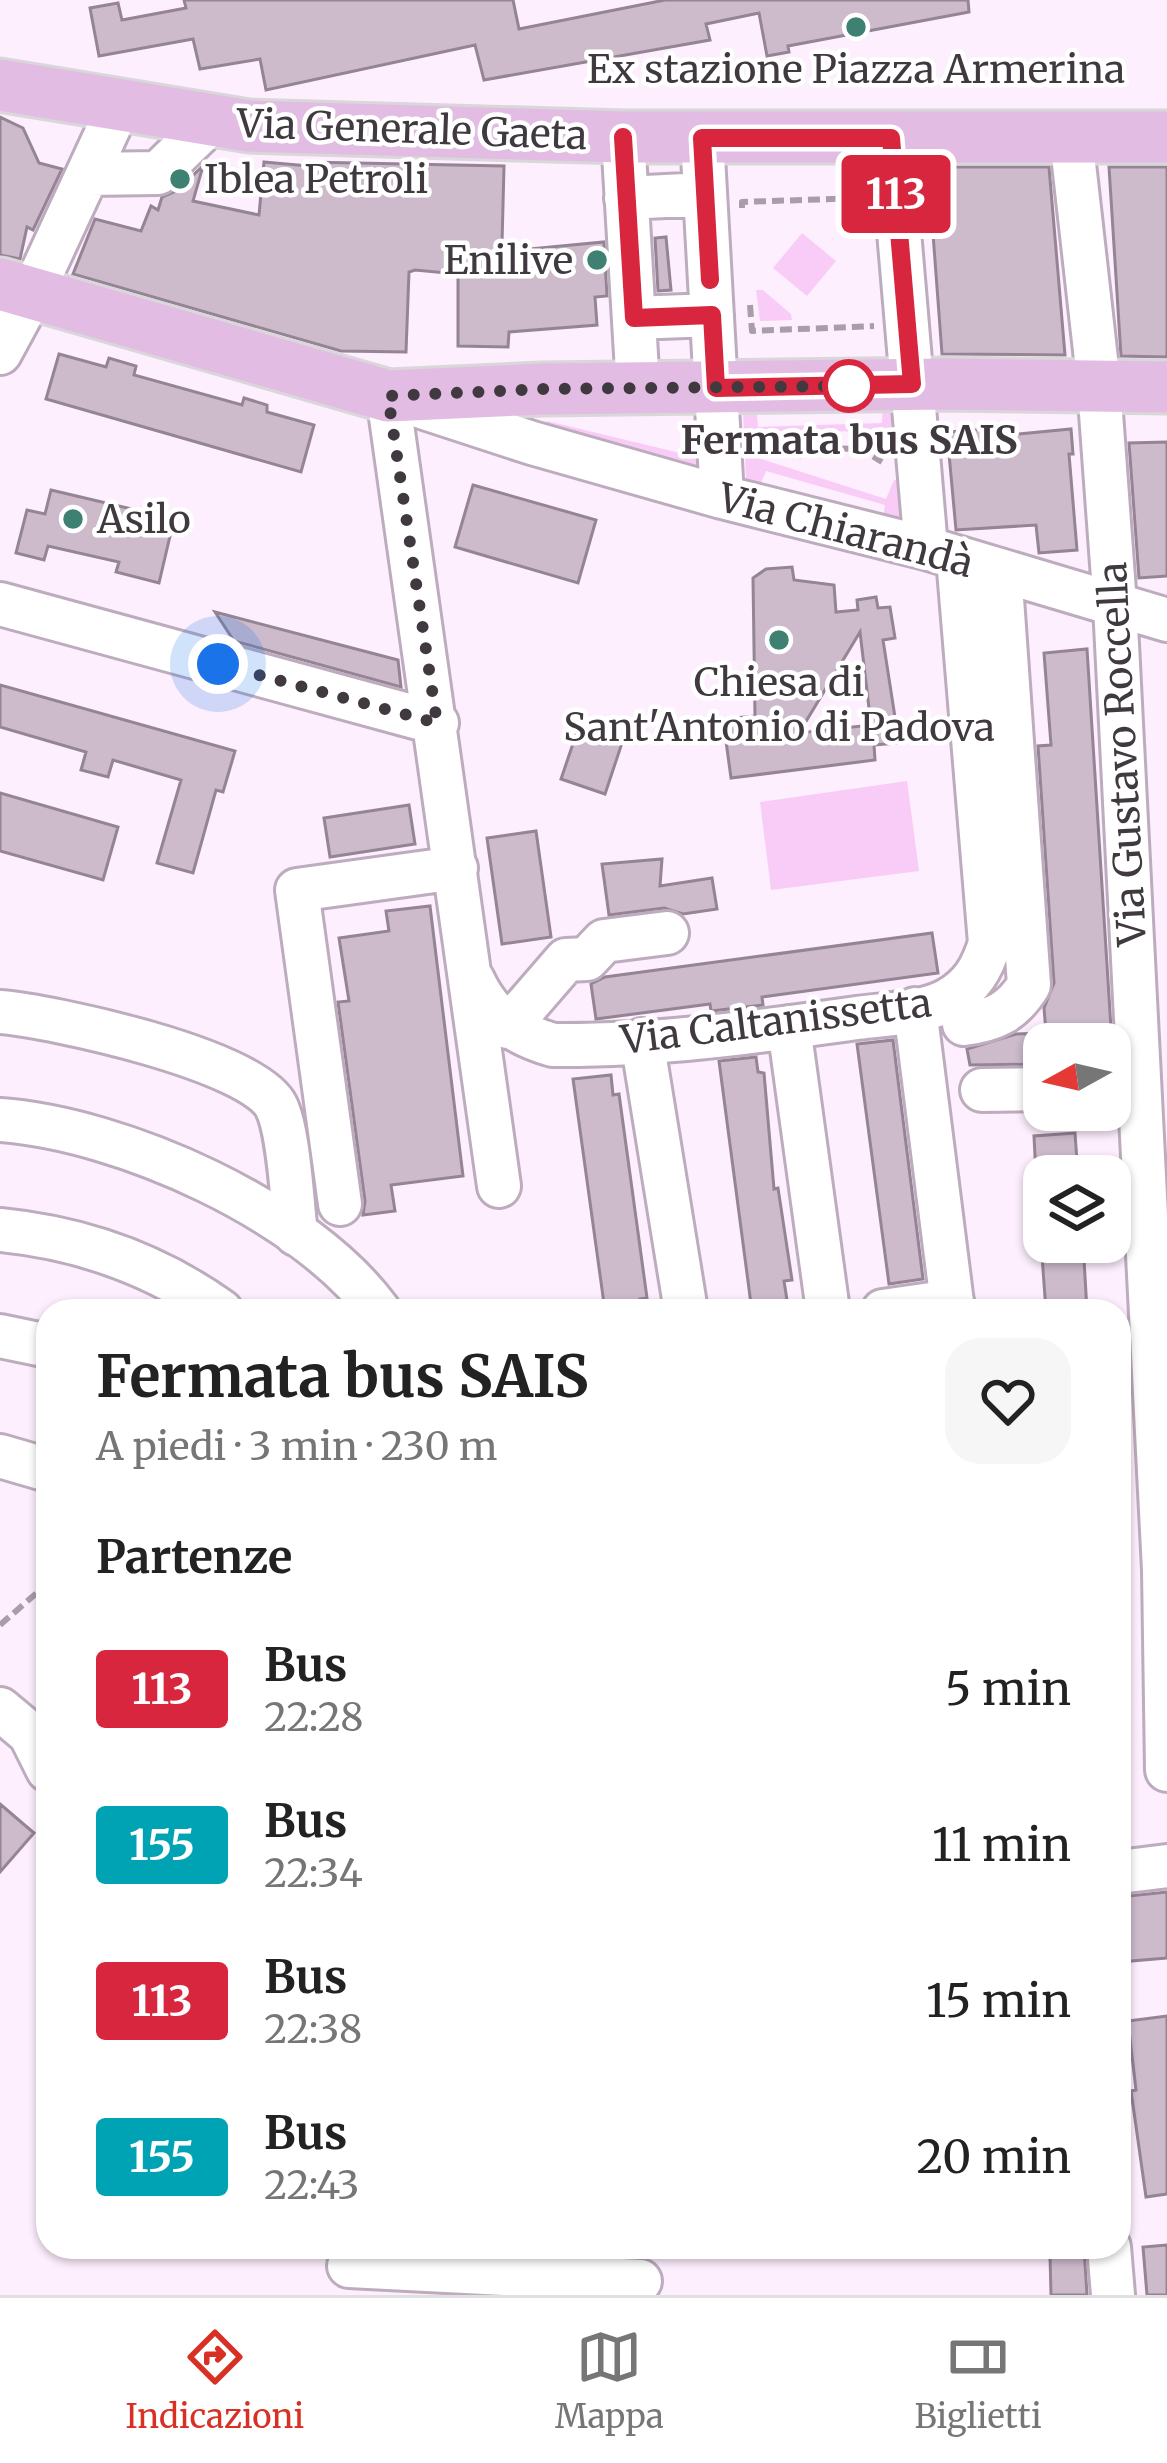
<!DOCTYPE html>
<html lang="it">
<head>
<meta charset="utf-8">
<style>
  :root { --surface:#fff; --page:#f6f6f6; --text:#222; --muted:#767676; --line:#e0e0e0; --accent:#d93025 }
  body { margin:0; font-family:Merriweather,serif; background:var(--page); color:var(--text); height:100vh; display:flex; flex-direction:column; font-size:45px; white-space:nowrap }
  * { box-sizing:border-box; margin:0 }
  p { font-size:39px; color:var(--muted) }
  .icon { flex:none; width:66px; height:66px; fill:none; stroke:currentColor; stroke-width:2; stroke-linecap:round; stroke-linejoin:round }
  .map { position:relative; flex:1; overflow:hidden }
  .sheet { position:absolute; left:36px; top:1299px; width:1095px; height:960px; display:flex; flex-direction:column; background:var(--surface); border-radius:36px; box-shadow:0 3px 9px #0004 }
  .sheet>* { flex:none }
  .badge { padding:0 24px; border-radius:9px; font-size:42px; line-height:78px }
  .needle { width:78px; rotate:262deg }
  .controls { position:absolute; left:1023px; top:1023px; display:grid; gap:24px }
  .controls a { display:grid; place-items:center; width:108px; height:108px; border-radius:24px; background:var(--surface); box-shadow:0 3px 9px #0004; font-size:60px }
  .you { position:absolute; width:60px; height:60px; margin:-30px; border:9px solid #fff; border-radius:50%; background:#1a73e8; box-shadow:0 0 0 18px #1a73e833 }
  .map>.badge { position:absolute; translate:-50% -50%; box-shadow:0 0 0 6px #fff }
  h2 { padding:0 60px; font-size:45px; line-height:108px }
  .round { display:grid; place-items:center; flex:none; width:126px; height:126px; border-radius:36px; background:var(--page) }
  .overview { display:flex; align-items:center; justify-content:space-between; height:204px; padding:0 60px }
  h1 { font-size:57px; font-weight:700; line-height:90px }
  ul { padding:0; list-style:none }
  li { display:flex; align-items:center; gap:36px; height:156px; padding:0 60px }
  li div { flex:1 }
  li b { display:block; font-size:45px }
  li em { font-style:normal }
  li .badge { min-width:132px; font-weight:700; text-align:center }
  .tab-bar { display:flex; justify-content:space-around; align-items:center; height:168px; border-top:3px solid var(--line); background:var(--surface); font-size:33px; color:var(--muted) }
  .tab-bar a { display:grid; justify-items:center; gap:6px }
  .tab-bar .on { color:var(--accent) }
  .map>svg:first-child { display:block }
  .green { fill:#f8ccf7 }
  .building { fill:#cdbbcc; stroke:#948494; stroke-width:3; fill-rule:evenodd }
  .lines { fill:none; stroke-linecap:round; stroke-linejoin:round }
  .minor-casing { stroke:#bdacbd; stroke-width:48 }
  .major-casing { stroke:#d9d7d9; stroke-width:57 }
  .path { stroke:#a89da8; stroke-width:6; stroke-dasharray:12 6; stroke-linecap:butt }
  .minor { stroke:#fff; stroke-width:42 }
  .major { stroke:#e2bce2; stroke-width:51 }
  .line-casing { stroke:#fff; stroke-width:27 }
  .line { stroke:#d7263d; stroke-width:18 }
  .walk { stroke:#403940; stroke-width:12; stroke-dasharray:0 21.6 }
  .poi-dot { fill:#3e8071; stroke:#fff; stroke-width:4.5 }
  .stop-dot { fill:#fff; stroke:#d7263d; stroke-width:6 }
  .labels { text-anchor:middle; stroke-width:9; stroke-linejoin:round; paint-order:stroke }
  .poi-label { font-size:39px; fill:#403940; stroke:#fff }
  .street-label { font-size:39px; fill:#403940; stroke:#fff }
  .stop-label { font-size:39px; font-weight:bold; fill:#403940; stroke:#fff }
</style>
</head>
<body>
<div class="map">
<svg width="1167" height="2295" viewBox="0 0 1167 2295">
  <rect width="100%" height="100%" fill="#fdeffd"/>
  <path class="green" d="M802,233L836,261L807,296L773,268Z
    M756,290H763L791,314L792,320L760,321Z
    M883,403L894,404L899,458L891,459L882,431L756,432L754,436H744L743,410L756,404L758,427L882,423Z
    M547,421L701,458V470L544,428Z
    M754,452L755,457L886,499L894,480H900L904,519L901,525L882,523L885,505L766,471L758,490L746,479L745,453Z
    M907,781L919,871L771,890L760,802Z"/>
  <path class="building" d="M184,0H513L519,29L665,0H968L969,12L788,46L789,52L767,56L759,13L706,24L710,40L484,80L475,45L266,90L260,59L200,69L193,39L99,56L90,8L118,3L122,20L186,8Z
    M0,117L23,128L39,163L62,169L33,230L27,227L20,259L0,255Z
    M264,162L309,166L308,162L504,166L502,244H518L519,250L604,242L607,296L595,297L597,325L509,332L508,347L458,346V274L415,270L409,272L406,352L341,351L73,274L95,219L141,231L151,206L158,210L162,197L176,191L203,166L193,201L259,215Z
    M928,167H1049L1065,355L942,354Z
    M1109,167H1167V357L1121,356Z
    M666,237L671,290L658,291L655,238Z
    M59,354L106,367L109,358L136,366L134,375L242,405L244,398L267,405V412L314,425L301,472L46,399Z
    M997,428V436L1071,429L1073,454H1069L1077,550L1039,553L1036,525L956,530L947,432Z
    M1167,442V576L1139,578L1129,443Z
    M473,485L596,520L578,583L455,547Z
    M51,490L174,519L159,583L116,572L119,562L48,546L44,560L16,553L27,510L45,514Z
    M792,567L794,580L834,585L836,612L858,610L857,600L876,597L878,608L890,607L895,638L883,640L899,743L874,745L875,760L731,778L723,719L755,716L753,578L766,569ZM860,632L871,725L799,733Z
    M215,612L398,660L401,687L234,641Z
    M1087,649L1112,1044H1047L1044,1008L1054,983L1038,746L1051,745L1044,653Z
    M0,685L235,751L223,792L216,790L193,873L157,863L181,780L113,760L108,777L81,770L86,752L0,727Z
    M578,729L622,743L605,794L561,779Z
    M0,793L118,827L103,880L0,851Z
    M409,805L415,844L330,857L324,818Z
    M536,831L551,937L502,944L487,838Z
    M662,859L660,886L712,878L717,909L683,914L664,908L609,915L602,864Z
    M430,906L463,1176L391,1185L395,1211L363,1215L365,1201L338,1002L349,1001L339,938L389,931L386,911Z
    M932,933L938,973L762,997L763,1005L711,1011L710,1004L596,1019L591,984L605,977Z
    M1044,1033V1064L970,1065L967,1049L1016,1034Z
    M893,1040L923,1279L889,1284L857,1044Z
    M756,1057L758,1072L764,1073L774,1189L778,1188L792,1280L784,1281L787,1300L751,1304L719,1061Z
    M611,1075L613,1095L619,1094L647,1298L640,1299L642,1311H605L573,1079Z
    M1075,1133L1078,1176H1036L1034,1136Z
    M1041,1242H1083L1087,1311H1046Z
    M0,1804L34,1833L0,1872Z
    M1167,1892V1958L1119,1962V1897Z
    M1167,2016V2194L1146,2197L1131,2091L1136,2090L1128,2021Z
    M1167,2245V2295H1147L1143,2247Z
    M1062,2247H1084L1087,2295H1051L1050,2256L1062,2255Z"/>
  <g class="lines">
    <g class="minor-casing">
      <path id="minor" d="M623,137L638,388
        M1071,137L1099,386L1115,605L1164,1570L1167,1770
        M702,138L722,497
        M891,138L926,548
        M88,174L158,173L213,120
        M626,198L705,194
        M634,318L712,315
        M0,353L32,294L119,106
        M0,604L437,723
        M473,980C490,1017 515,1034 553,1045C654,1046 757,1032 857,1018C885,1014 922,1014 948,1000C972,986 982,969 990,943L958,558
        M915,1009L953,1311
        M0,1012C52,1016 253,1060 276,1106C289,1131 292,1202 296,1234
        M964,1024C995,1020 1012,1012 1029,985L1000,570
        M508,1027L566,960L587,959L604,941L667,933
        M789,1027L828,1311
        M642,1040L686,1311
        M982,1090L1044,1089
        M0,1120C122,1129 305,1210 379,1311
        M499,1186L388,396L532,443L722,497L926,548L1167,620
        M340,1204L297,890L456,868
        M0,1230C81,1238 155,1264 221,1311
        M883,1311L952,1301
        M0,1336L48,1346
        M0,1456L48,1470
        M0,1709L30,1734L48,1770
        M1119,1872L1167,1866
        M1109,2247L1113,2295
        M349,2266L640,2281"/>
    </g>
    <g class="major-casing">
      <path id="major" d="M0,85L249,126L623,137H1167
        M0,284L388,396L542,389L944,384L1167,387"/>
    </g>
    <path class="path" d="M742,208V202L861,198
      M750,305L752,331L874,326
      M755,445L807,457L814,448L861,449L882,462
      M0,1625L48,1583"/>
    <use href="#minor" class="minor"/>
    <use href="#major" class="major"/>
  </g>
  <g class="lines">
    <g class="line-casing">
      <path id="line" d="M623,137L634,318L712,315L716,388L912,384L891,138H702L710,280"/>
    </g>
    <use href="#line" class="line"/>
    <path class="walk" d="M218,664L437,723L388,396L542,389L849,386"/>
  </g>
  <g class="poi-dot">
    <circle cx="856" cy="27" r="12"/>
    <circle cx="180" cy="179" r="12"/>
    <circle cx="597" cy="260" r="12"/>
    <circle cx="73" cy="519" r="12"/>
    <circle cx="779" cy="640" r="12"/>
  </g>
  <circle class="stop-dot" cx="849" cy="386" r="24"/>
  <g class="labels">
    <g class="poi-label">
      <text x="856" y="83">Ex stazione Piazza Armerina</text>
      <text x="204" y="193" text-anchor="start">Iblea Petroli</text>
      <text x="573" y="274" text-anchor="end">Enilive</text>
      <text x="97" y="533" text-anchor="start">Asilo</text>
      <text x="779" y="696">Chiesa di<tspan x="779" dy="45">Sant'Antonio di Padova</tspan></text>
    </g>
    <g class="street-label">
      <text transform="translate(412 129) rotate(2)" y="14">Via Generale Gaeta</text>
      <text transform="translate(846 530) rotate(15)" y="14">Via Chiarandà</text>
      <text transform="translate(1122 754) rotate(-93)" y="14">Via Gustavo Roccella</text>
      <text transform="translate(776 1021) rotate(-7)" y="14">Via Caltanissetta</text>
    </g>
    <g class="stop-label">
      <text x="849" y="454">Fermata bus SAIS</text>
    </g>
  </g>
</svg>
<div class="controls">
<a><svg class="needle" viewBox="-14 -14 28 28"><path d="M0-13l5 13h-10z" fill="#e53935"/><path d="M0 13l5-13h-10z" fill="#767676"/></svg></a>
<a><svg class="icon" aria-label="layers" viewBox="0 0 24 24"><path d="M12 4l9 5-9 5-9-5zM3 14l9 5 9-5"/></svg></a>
</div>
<div class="you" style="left:218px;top:664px"></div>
<b class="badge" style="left:896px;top:194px;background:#d7263d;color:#fff">113</b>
<section class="sheet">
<div class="overview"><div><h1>Fermata bus SAIS</h1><p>A piedi · 3 min · 230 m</p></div><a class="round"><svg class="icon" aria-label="heart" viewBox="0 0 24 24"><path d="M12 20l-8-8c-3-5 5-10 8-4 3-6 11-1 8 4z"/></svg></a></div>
<h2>Partenze</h2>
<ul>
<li><span class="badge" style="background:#d7263d;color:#fff">113</span><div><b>Bus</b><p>22:28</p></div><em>5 min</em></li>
<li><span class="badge" style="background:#00a3b4;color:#fff">155</span><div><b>Bus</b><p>22:34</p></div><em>11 min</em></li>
<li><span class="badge" style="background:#d7263d;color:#fff">113</span><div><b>Bus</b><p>22:38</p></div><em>15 min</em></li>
<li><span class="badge" style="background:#00a3b4;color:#fff">155</span><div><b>Bus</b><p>22:43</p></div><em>20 min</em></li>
</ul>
</section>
</div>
<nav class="tab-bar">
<a class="on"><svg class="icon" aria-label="directions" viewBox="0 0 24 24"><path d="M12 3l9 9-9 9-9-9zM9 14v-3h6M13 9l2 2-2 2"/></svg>Indicazioni</a>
<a><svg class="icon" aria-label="map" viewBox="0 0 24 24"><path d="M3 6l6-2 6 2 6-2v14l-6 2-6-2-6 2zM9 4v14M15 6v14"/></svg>Mappa</a>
<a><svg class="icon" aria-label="tickets" viewBox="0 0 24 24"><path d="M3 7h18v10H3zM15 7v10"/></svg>Biglietti</a>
</nav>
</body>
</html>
